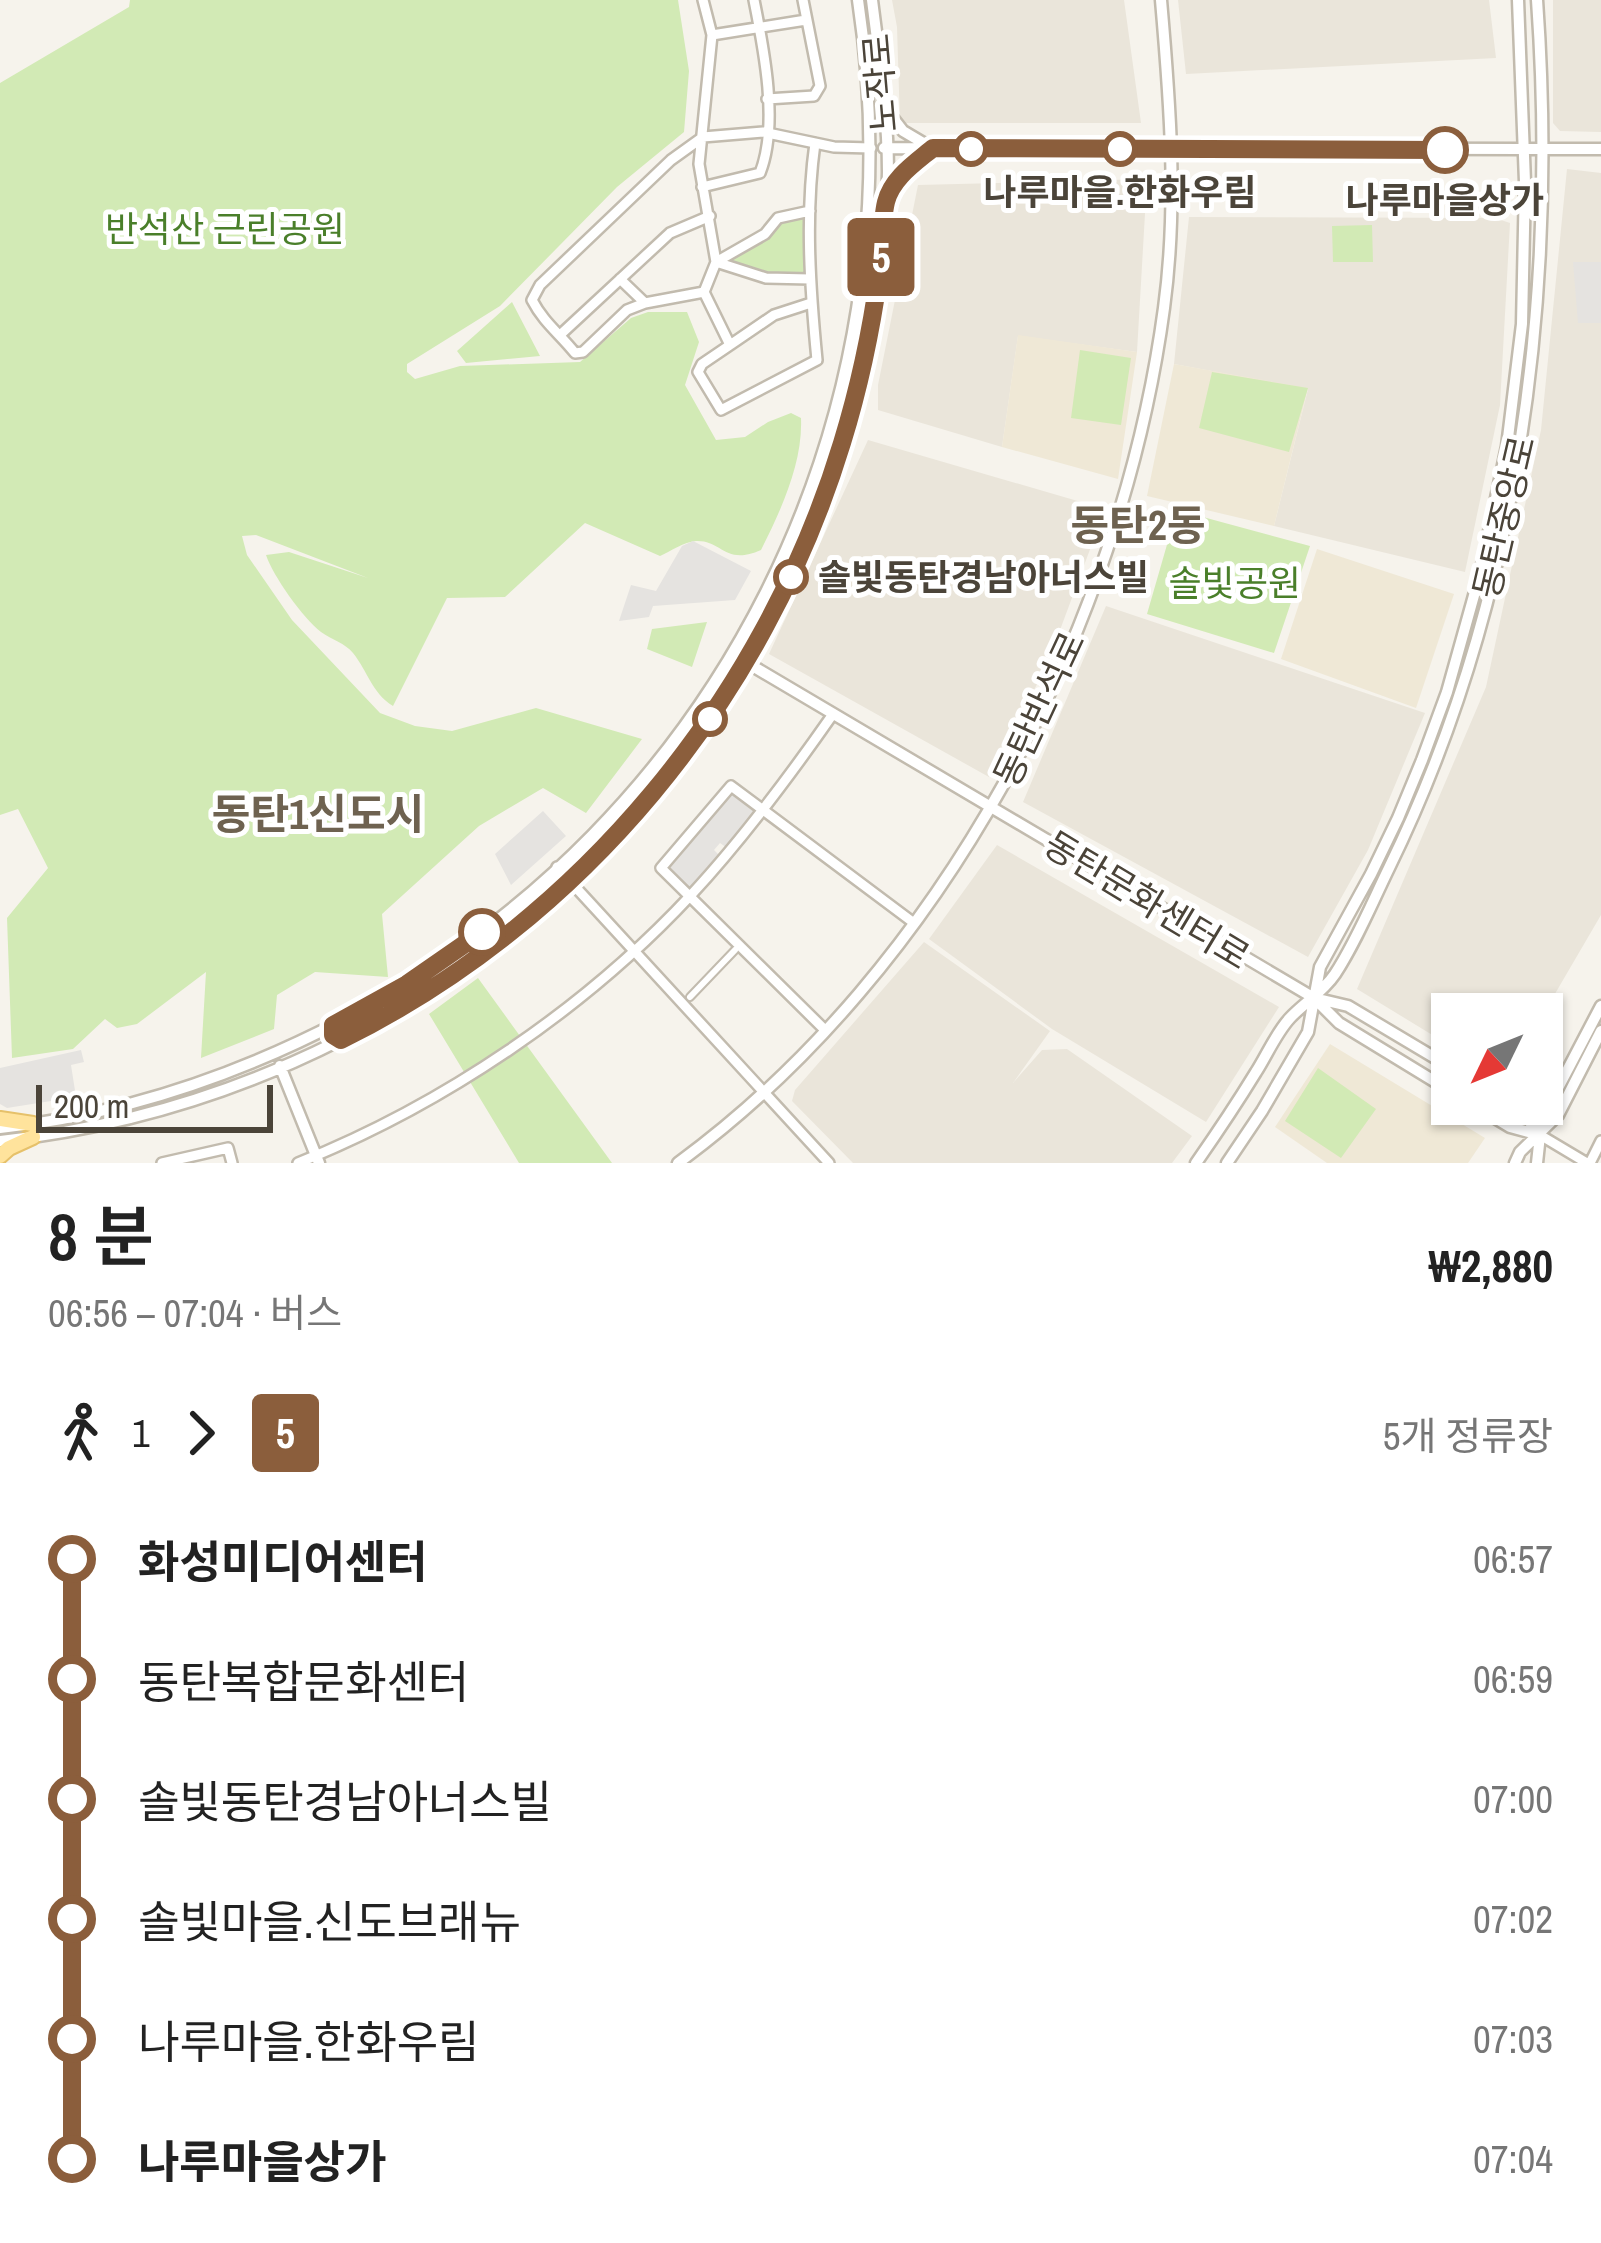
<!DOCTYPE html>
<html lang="ko">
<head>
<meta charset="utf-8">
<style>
  :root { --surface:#fff; --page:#f6f6f6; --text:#222; --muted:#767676 }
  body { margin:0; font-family:"Archivo Narrow","Noto Sans KR",sans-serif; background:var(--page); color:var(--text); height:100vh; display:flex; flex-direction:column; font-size:45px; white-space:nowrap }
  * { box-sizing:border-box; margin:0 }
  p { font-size:39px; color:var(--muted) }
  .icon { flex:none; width:66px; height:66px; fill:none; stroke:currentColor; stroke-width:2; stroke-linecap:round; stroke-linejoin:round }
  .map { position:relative; height:1163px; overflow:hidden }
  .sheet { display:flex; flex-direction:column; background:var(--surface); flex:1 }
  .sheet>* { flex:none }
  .badge { padding:0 24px; border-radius:9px; font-size:42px; line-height:78px }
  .needle { width:78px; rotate:227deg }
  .buttons { position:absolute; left:1431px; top:993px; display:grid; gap:24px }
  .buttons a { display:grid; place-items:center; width:132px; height:132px; border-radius:0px; background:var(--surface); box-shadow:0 3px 9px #0004; font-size:60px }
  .scale { position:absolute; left:36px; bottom:30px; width:237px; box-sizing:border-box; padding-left:12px; border:6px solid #4b4439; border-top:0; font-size:33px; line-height:42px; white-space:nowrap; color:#4b4439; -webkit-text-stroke:9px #fff; paint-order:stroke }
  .map>.badge { position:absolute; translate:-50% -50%; box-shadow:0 0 0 6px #fff }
  .legs { display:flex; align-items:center; gap:18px; height:132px; padding:0 48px; font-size:39px }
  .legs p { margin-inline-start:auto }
  .headline { display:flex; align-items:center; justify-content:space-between; height:204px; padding:0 48px }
  h1 { font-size:66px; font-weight:600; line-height:90px }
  ul { padding:0 48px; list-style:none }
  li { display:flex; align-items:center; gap:42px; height:120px; font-size:45px }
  li i { display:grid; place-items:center; width:18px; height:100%; margin:0 15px; background:currentColor }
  li i::after { content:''; width:30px; height:30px; margin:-15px; border:9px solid; border-radius:50%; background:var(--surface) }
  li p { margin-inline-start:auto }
  li:first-child i { background:linear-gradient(#0000 50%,currentColor 0) }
  li:last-child i { background:linear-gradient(currentColor 50%,#0000 0) }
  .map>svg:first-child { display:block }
  .residential { fill:#eae5da }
  .education { fill:#efe8d6 }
  .green { fill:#d2eab5 }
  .parking { fill:#e5e3e0 }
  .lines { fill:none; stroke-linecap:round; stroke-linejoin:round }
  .pedestrian-casing { stroke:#c2bbae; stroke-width:10 }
  .minor-casing { stroke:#c2bbae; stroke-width:14 }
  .tertiary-casing { stroke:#c2bbae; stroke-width:15 }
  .primary-casing { stroke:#e6c16a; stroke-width:18 }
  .pedestrian { stroke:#fff; stroke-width:6 }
  .minor { stroke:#fff; stroke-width:9 }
  .tertiary { stroke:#fff; stroke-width:10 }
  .primary { stroke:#ffe39c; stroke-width:14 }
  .line-1-casing { stroke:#fff; stroke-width:27 }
  .line-1 { stroke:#8b5e3c; stroke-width:18 }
  .stop-1-dot { fill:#fff; stroke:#8b5e3c; stroke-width:6 }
  .labels { text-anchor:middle; stroke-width:10; stroke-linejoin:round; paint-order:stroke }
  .street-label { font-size:36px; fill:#4b4439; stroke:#fff }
  .stop-label { font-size:36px; font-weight:bold; fill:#4b4439; stroke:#fff }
  .park-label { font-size:36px; fill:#4a7f2a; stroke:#fff }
  .quarter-label { font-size:42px; font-weight:bold; fill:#6e6250; stroke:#fff }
</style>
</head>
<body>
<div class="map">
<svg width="1601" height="1163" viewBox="0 0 1601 1163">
  <rect width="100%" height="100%" fill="#f6f3ec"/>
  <path class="residential" d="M892,0H1124L1141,123H900L897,27Z
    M1178,0H1489L1496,58L1186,74Z
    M1553,0H1601V132L1560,131L1553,123Z
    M1567,169L1601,173V915L1542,1016L1452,1014V1047L1357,989L1486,687L1541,430Z
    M1147,179L1137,352L1018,336L1002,447L878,410V385L918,185Z
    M1189,217L1495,218L1510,223L1500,405L1465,572L1274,526L1308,389L1174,364Z
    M868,440L1105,509L1047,665L989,777L769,654Z
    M1106,606L1425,713L1368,850L1308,957L1023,802Z
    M997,845L1279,1007L1206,1122L1052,1029L929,939Z
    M924,942L1050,1031L1013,1083L1042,1050L1067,1049L1192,1136L1172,1163H853L792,1101L795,1090Z"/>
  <path class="education" d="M1018,335L1137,352L1118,479L1002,447Z
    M1174,364L1308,388L1274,526L1147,496Z
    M1317,549L1454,594L1416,708L1281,659Z
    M1330,1044L1485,1138L1468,1163H1327L1275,1127Z"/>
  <path class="green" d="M130,0H678L689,71L684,132L617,187L500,306L407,364V372L415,379L460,366L580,362L631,318L648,312H687L699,342L685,385L716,440L745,437L768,422L791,413L801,418C803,463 781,510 761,550C725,566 722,540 696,541C684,542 671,551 660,556L585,523L505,597L447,598L393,706C372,693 368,672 353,653C345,643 332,640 321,632C303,618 273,576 266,555L289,552L368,578L256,535L242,536L247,555L292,620L380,713L415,726L452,731L536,708L642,739L586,813L543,788L479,826L382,914L388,977L315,972L277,995L274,1029L201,1058L206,972L137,1024L117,1028L105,1019L73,1049L12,1058L7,918L48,868L18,809L0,815V83L129,7Z
    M808,214V278H781L719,262L777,220Z
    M1372,225L1373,262H1333L1332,226Z
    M512,302L540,356L466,363L457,351Z
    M1080,350L1131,358L1121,425L1071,418Z
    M1212,372L1308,388L1289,452L1199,428Z
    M1177,510L1310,546L1274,653L1147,614Z
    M707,622L692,667L647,649L652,629Z
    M478,978L612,1163H519L429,1014Z
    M1318,1068L1376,1109L1341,1158L1285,1121Z"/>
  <path class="parking" d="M1573,262H1601V323H1578Z
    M693,541L751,571L735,600L653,606L649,617L619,621L631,585L656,591L682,546Z
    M731,786L762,812L727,848L720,843L714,850L721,857L690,896L661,868Z
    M543,811L566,836L511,885L495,854Z
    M81,1050L84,1062L71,1065L76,1097L7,1108L0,1104V1068Z"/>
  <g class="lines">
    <g class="pedestrian-casing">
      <path id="pedestrian" d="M690,997L735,950"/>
    </g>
    <g class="minor-casing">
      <path id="minor" d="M703,0L712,35L699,164L716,262L765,234L778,218L810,211
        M712,35L806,20
        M767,99L814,96L820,86L803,0
        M815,143C805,215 810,288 817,360L721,410L698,372L702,364L730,345L704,292L645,303L627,310L583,352L575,353C559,333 544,323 532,300L540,285L671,160L703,137L763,132L834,147L871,148
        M702,187L760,173C779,125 764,50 754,0
        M620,279L645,303
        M704,292L716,262L766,278L810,279
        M560,335L670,233L710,216
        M730,345L774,315L811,303
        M557,867L829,1163
        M825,1030L661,868L731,786L914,923
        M1540,1135L1587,1163
        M162,1163L228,1148L232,1163
        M298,1163C443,1105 585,1009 691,895C743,839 789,777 833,714
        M1590,1163L1601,1141"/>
    </g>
    <g class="tertiary-casing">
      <path id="tertiary" d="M886,109L903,131L930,147
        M884,148L1601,149
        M888,198L902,174L931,151
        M744,661L1287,982L1314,998L1348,1006L1452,1068
        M1316,1000L1339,1023L1452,1092
        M280,1066L319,1163
        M1472,1104L1510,1127L1540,1135
        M1512,1104L1520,1109L1538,1133
        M0,1128C120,1115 238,1075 345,1019C720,821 921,419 858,0
        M0,1141C413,1096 753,798 855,396C874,324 887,247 888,172C888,115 879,56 872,0
        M678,1163C942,970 1121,629 1164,308C1178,205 1170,103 1161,0
        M1196,1163C1217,1133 1237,1103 1256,1072C1267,1055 1276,1033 1290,1018C1304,1003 1323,992 1335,974C1356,942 1372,903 1389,868C1520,600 1558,296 1537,0
        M1227,1163L1262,1111L1308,1032L1320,967L1371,874L1398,818L1422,760L1447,692L1480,574L1507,446L1522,324L1525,182L1518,0
        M1515,1163L1520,1152L1558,1115L1601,1031
        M1537,1163L1540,1135L1547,1109L1601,1006"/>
    </g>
    <g class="primary-casing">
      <path id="primary" d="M0,1119L33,1124
        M0,1156L9,1148L33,1137"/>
    </g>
    <use href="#pedestrian" class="pedestrian"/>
    <use href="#minor" class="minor"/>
    <use href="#tertiary" class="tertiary"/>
    <use href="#primary" class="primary"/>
  </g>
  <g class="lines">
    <g class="line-1-casing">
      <path id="line-1" d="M482,932L407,984L333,1025V1035L341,1040C582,921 764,699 842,443C859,388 871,332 879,274C882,252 881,223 886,202C892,178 915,163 933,148L1445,150"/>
    </g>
    <use href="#line-1" class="line-1"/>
  </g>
  <g class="stop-1-dot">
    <circle cx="971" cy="149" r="15"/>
    <circle cx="1120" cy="149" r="15"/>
    <circle cx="1445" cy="150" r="21"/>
    <circle cx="791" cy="577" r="15"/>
    <circle cx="710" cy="719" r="15"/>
    <circle cx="482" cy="932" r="21"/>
  </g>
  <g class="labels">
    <g class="street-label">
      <text transform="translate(880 83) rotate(-95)" y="13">노작로</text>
      <text transform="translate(1504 517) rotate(-77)" y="13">동탄중앙로</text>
      <text transform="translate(1039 709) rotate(-65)" y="13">동탄반석로</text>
      <text transform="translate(1147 900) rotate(31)" y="13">동탄문화센터로</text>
    </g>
    <g class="stop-label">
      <text x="1120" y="205">나루마을.한화우림</text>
      <text x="1445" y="213">나루마을상가</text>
      <text x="818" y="590" text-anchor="start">솔빛동탄경남아너스빌</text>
    </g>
    <g class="park-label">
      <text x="225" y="242">반석산 근린공원</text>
      <text x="1235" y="596">솔빛공원</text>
    </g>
    <g class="quarter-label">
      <text x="1138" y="540">동탄2동</text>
      <text x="318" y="829">동탄1신도시</text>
    </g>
  </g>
</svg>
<div class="buttons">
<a><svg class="needle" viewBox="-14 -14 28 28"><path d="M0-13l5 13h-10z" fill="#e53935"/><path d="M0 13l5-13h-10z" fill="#767676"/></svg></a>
</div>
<div class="scale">200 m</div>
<b class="badge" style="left:881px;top:257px;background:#8b5e3c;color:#fff">5</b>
</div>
<section class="sheet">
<div class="headline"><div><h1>8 분</h1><p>06:56 – 07:04 · 버스</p></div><b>₩2,880</b></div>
<div class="legs"><svg class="icon" aria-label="walk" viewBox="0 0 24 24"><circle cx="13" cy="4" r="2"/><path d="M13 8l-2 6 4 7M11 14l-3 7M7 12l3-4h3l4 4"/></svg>1<svg class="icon" aria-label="forward" viewBox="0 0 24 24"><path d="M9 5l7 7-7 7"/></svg><b class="badge" style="background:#8b5e3c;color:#fff">5</b><p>5개 정류장</p></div>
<ul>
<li><i style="color:#8b5e3c"></i><b>화성미디어센터</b><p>06:57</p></li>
<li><i style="color:#8b5e3c"></i><span>동탄복합문화센터</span><p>06:59</p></li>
<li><i style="color:#8b5e3c"></i><span>솔빛동탄경남아너스빌</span><p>07:00</p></li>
<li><i style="color:#8b5e3c"></i><span>솔빛마을.신도브래뉴</span><p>07:02</p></li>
<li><i style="color:#8b5e3c"></i><span>나루마을.한화우림</span><p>07:03</p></li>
<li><i style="color:#8b5e3c"></i><b>나루마을상가</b><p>07:04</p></li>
</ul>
</section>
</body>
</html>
